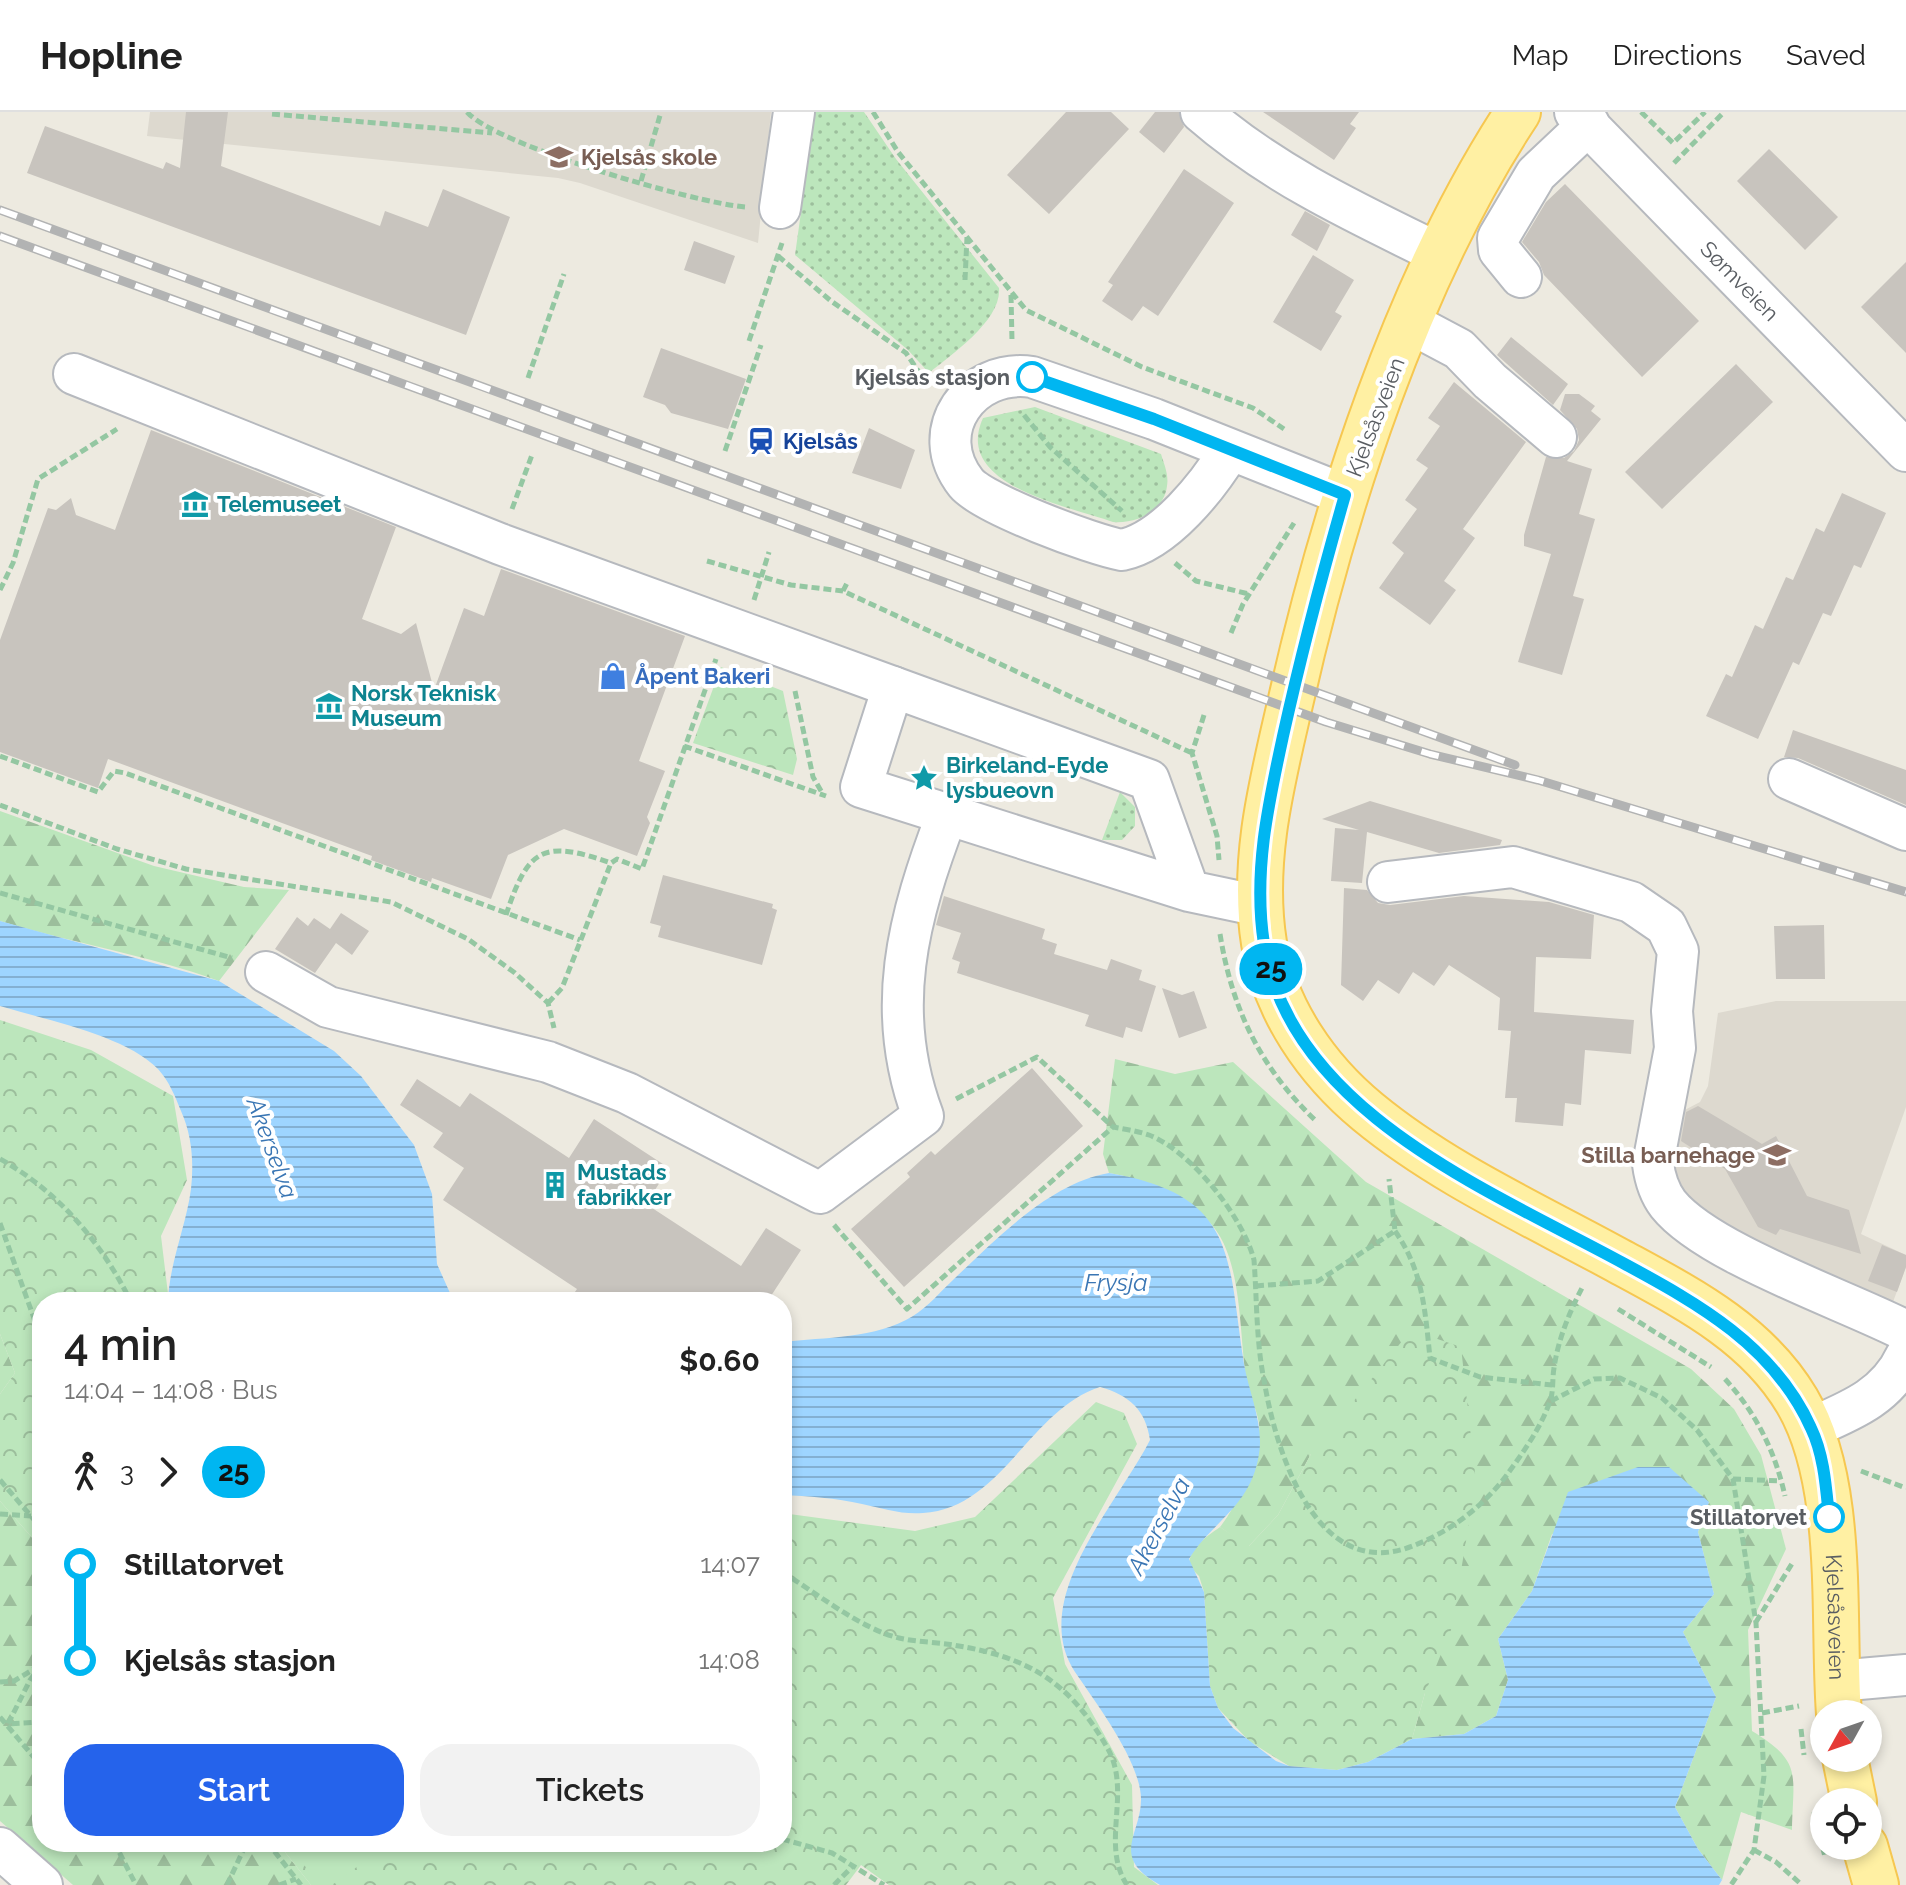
<!DOCTYPE html>
<html lang="en">
<head>
<meta charset="utf-8">
<style>
  :root { --surface:#fff; --page:#f2f2f2; --text:#222; --muted:#767676; --line:#e0e0e0; --accent:#2563eb }
  body { margin:0; font-family:Raleway,sans-serif; background:var(--page); color:var(--text); height:100vh; display:flex; flex-direction:column; font-size:30px; white-space:nowrap }
  * { box-sizing:border-box; margin:0 }
  p { font-size:26px; color:var(--muted) }
  .icon { flex:none; width:44px; height:44px; fill:none; stroke:currentColor; stroke-width:2; stroke-linecap:round; stroke-linejoin:round }
  .map { position:relative; flex:1; overflow:hidden }
  .drawer { position:absolute; left:32px; top:1180px; width:760px; height:560px; display:flex; flex-direction:column; background:var(--surface); border-radius:32px; box-shadow:0 4px 12px #0003 }
  .drawer>* { flex:none }
  .badge { padding:0 16px; border-radius:26px; font-size:28px; line-height:52px }
  .needle { width:52px; rotate:230deg }
  .controls { position:absolute; left:1810px; top:1588px; display:grid; gap:16px }
  .controls a { display:grid; place-items:center; width:72px; height:72px; border-radius:50%; background:var(--surface); box-shadow:0 4px 12px #0003; font-size:40px }
  .map>.badge { position:absolute; translate:-50% -50%; box-shadow:0 0 0 4px #fff }
  .legs { display:flex; align-items:center; gap:12px; height:88px; padding:0 32px; font-size:26px }
  .legs p { margin-inline-start:auto }
  .head { display:flex; align-items:center; justify-content:space-between; height:136px; padding:0 32px }
  h1 { font-size:44px; font-weight:600; line-height:60px }
  .cta { display:flex; gap:16px; margin-top:auto; padding:16px 32px }
  .cta a { flex:1; height:92px; border-radius:32px; background:var(--accent); color:#fff; font-size:32px; font-weight:600; line-height:92px; text-align:center }
  .cta a+a { background:var(--page); color:var(--text) }
  ul { padding:0 32px; list-style:none }
  li { display:flex; align-items:center; gap:28px; height:96px; font-size:30px }
  li i { display:grid; place-items:center; width:12px; height:100%; margin:0 10px; background:currentColor }
  li i::after { content:''; width:20px; height:20px; margin:-10px; border:6px solid; border-radius:50%; background:var(--surface) }
  li p { margin-inline-start:auto }
  li:first-child i { background:linear-gradient(#0000 50%,currentColor 0) }
  li:last-child i { background:linear-gradient(currentColor 50%,#0000 0) }
  header { display:flex; align-items:center; gap:48px; box-sizing:border-box; height:112px; padding:0 40px; background:var(--surface); border-bottom:2px solid var(--line) }
  header strong { font-size:38px }
  nav { display:flex; gap:44px; margin-inline-start:auto; font-size:28px }
  .map>svg:first-child { display:block }
  .education { fill:#ddd9cf }
  .grass { fill:url(#grass-dots) }
  .forest { fill:url(#forest-firs) }
  .park { fill:url(#park-crowns) }
  .pitch { fill:#bce6bc }
  .water { fill:url(#water-rules) }
  .building { fill:#c8c4be }
  .lines { fill:none; stroke-linecap:round; stroke-linejoin:round }
  .minor-casing { stroke:#b6b9be; stroke-width:44 }
  .major-casing { stroke:#f6c751; stroke-width:48 }
  .path { stroke:#94c7a2; stroke-width:5; stroke-dasharray:8 4; stroke-linecap:butt }
  .minor { stroke:#fff; stroke-width:40 }
  .major { stroke:#fff0a3; stroke-width:44 }
  .rail-casing { stroke:#b2b3b3; stroke-width:9 }
  .rail { stroke:#fff; stroke-width:6; stroke-dasharray:18; stroke-linecap:butt }
  .line-1-casing { stroke:#fff; stroke-width:18 }
  .line-1 { stroke:#00b6f1; stroke-width:12 }
  .stop-1-dot { fill:#fff; stroke:#00b6f1; stroke-width:4 }
  .labels { text-anchor:middle; stroke-width:8; stroke-linejoin:round; paint-order:stroke }
  .education-label { font-size:22px; font-weight:bold; fill:#785e54; stroke:#fff; text-anchor:start }
  .street-label { font-size:22px; fill:#595d62; stroke:#fff }
  .stop-label { font-size:22px; font-weight:bold; fill:#595d62; stroke:#fff; text-anchor:end }
  .transit-label { font-size:22px; font-weight:bold; fill:#164399; stroke:#fff; text-anchor:start }
  .culture-label { font-size:22px; font-weight:bold; fill:#0d838f; stroke:#fff; text-anchor:start }
  .shop-label { font-size:22px; font-weight:bold; fill:#366cbe; stroke:#fff; text-anchor:start }
  .water-label { font-size:24px; font-style:italic; fill:#3a76b4; stroke:#fff }
</style>
</head>
<body>
<header>
<strong>Hopline</strong>
<nav><a>Map</a><a>Directions</a><a>Saved</a></nav>
</header>
<div class="map">
<svg width="1906" height="1773" viewBox="0 0 1906 1773">
  <defs>
    <pattern id="grass-dots" width="8" height="8" patternUnits="userSpaceOnUse" patternTransform="scale(2)"><rect width="8" height="8" fill="#bce6bc"/><path d="M2 2h.1M6 6h.1" fill="none" stroke="#9cbe9c" stroke-width="1.8" stroke-linecap="round"/></pattern>
    <pattern id="forest-firs" width="22" height="20" patternUnits="userSpaceOnUse" patternTransform="scale(2)"><rect width="22" height="20" fill="#bce6bc"/><path d="M5 1l3.5 6h-7zM16 11l3.5 6h-7z" fill="#9cbe9c"/></pattern>
    <pattern id="park-crowns" width="20" height="18" patternUnits="userSpaceOnUse" patternTransform="scale(2)"><rect width="20" height="18" fill="#bce6bc"/><path d="M2 6a3 3 0 1 1 6 0M12 15a3 3 0 1 1 6 0" fill="none" stroke="#9cbe9c"/></pattern>
    <pattern id="water-rules" width="6" height="5" patternUnits="userSpaceOnUse" patternTransform="scale(2)"><rect width="6" height="5" fill="#9ed5ff"/><path d="M0 2.5h6" fill="none" stroke="#84b0d2"/></pattern>
  </defs>
  <rect width="100%" height="100%" fill="#edeae0"/>
  <path class="education" d="M150,0H771L758,131L580,71L558,66L147,24Z
    M1776,889H1906V995L1861,1122L1906,1143V1155L1890,1198L1744,1133L1685,1084L1664,1053L1681,1000L1700,990L1708,974L1718,901Z"/>
  <path class="grass" d="M815,0H864L896,47L999,176C1002,208 952,242 929,261L908,238L795,143Z
    M1035,295L1161,342C1164,352 1169,363 1167,374C1164,400 1135,412 1113,410C1068,394 952,373 983,306Z
    M1120,680L1135,695V714L1122,728H1102Z"/>
  <path class="forest" d="M0,699L154,754L244,775L289,778L219,869C148,843 72,831 0,809Z
    M1115,947L1175,962L1233,950L1366,1070L1691,1257L1734,1297L1761,1343L1786,1437L1748,1518L1752,1619C1803,1650 1793,1662 1792,1718L1741,1700L1722,1768L1698,1737L1675,1695L1716,1585L1683,1520L1714,1482L1698,1420L1709,1390L1552,1422L1532,1479L1498,1527L1508,1568L1496,1604L1464,1622L1412,1627L1425,1581L1311,1342L1278,1403L1248,1435L1220,1415C1238,1393 1255,1348 1259,1319C1261,1306 1250,1286 1247,1272C1239,1226 1243,1154 1215,1117C1193,1086 1145,1067 1109,1061L1103,1042Z
    M0,1222L15,1261L0,1282Z
    M0,1389L42,1437V1730H277L311,1773H73L0,1709Z"/>
  <path class="park" d="M721,555L783,579L797,647L793,663L693,631Z
    M0,908L91,938L173,984L187,1068L161,1124L169,1190H42V1437L0,1389V1282L15,1261L0,1222Z
    M1411,1218L1461,1235L1476,1370L1451,1518L1425,1581L1412,1627L1368,1650L1337,1658L1289,1654L1249,1629L1218,1596L1210,1574L1204,1480L1199,1464L1189,1454C1189,1436 1206,1425 1220,1415L1249,1434L1278,1403L1311,1342Z
    M1096,1290L1124,1301L1137,1332L1053,1486L1065,1552L1132,1673L1134,1755L1158,1773H889L861,1753L846,1773H311L277,1730H782V1401L915,1419L975,1405Z"/>
  <path class="pitch" d="M287,1730H368L376,1741L332,1773H319Z"/>
  <path class="water" d="M0,809L219,869L334,939L361,964L414,1033L432,1082L437,1152L454,1190H168C169,1152 186,1115 191,1077C194,1051 192,1023 181,999C175,984 169,969 158,957C125,923 45,908 0,894Z
    M1109,1061C1239,1083 1227,1146 1244,1252C1249,1281 1264,1313 1259,1342C1251,1395 1212,1409 1189,1447L1204,1480L1210,1574L1218,1596L1233,1616L1276,1649L1289,1654L1337,1658L1368,1650L1412,1627L1464,1622L1496,1604L1508,1568L1498,1527L1532,1479L1568,1380L1638,1355H1669L1709,1390L1698,1420L1714,1482L1683,1520L1716,1585L1675,1695L1698,1737L1722,1768L1719,1773H1160C1104,1742 1148,1719 1140,1677C1133,1640 1096,1591 1075,1560C1027,1487 1119,1390 1150,1328C1146,1298 1129,1283 1100,1275C1029,1298 1002,1396 923,1401C902,1403 882,1396 862,1392C836,1386 808,1384 782,1383V1230C825,1225 876,1227 913,1204C928,1195 941,1179 954,1167C996,1127 1050,1071 1109,1061Z"/>
  <path class="building" d="M186,0H228L221,54L380,114L385,99L428,115L443,77L510,105L466,223L27,61L45,14L163,57L166,50L180,56Z
    M1066,0H1111L1129,17L1049,102L1007,63Z
    M1155,0H1179L1184,15L1164,41L1139,20Z
    M1263,0H1359L1350,12L1356,16L1334,48Z
    M1769,37L1838,105L1805,138L1737,69Z
    M1184,57L1234,91L1158,204L1143,194L1132,209L1102,189L1113,173L1108,170Z
    M1565,72L1699,209L1642,265L1544,163L1539,150L1522,130L1546,90Z
    M1305,99L1330,113L1317,139L1291,123Z
    M694,129L735,144L725,172L684,158Z
    M1313,143L1354,168L1335,200L1342,204L1321,239L1273,210Z
    M1906,150V241L1861,195Z
    M1511,225L1568,272L1553,293L1497,243Z
    M661,236L746,267L728,317L671,301L665,293L643,285Z
    M1736,252L1773,290L1662,397L1625,360Z
    M1454,270L1526,330L1463,417L1475,426L1444,469L1456,478L1430,513L1379,476L1404,441L1392,431L1417,397L1405,388L1428,356L1416,348L1440,314L1428,306Z
    M1565,282H1579L1595,294L1591,299L1601,307L1567,349L1592,357L1579,402L1595,407L1573,484L1584,487L1562,563L1518,550L1551,442L1524,434V423L1546,345L1564,346L1574,339L1579,328L1577,317L1560,298Z
    M869,316L915,338L901,377L852,361Z
    M151,318L396,415L362,507L401,522L416,511L434,578L464,496L484,504L501,457L685,524L639,649L665,659L647,705L650,711L637,744L564,717L508,743L491,787L432,766L431,770L371,748L372,744L108,647L98,676L0,640V528L48,396L56,398L71,386L76,403L115,418Z
    M1842,381L1886,401L1861,456L1854,453L1831,504L1823,501L1799,553L1793,550L1758,627L1706,604L1726,562L1732,565L1755,513L1763,517L1786,465L1793,468L1816,416L1824,420Z
    M1793,618L1906,658V693L1798,646L1784,645Z
    M1370,689L1502,728L1500,733L1439,741L1367,720L1362,771L1331,769L1335,716L1359,718L1322,707Z
    M663,763L773,792L772,796L777,798L762,853L658,825L661,814L650,811Z
    M1344,776L1367,778L1378,791L1390,793L1464,784L1549,790L1594,803L1591,847L1536,845L1534,900L1634,908L1631,942L1585,938L1581,993L1565,991L1563,1014L1515,1010L1517,986H1505L1511,919L1498,918L1500,886L1449,853L1434,874L1413,860L1399,882L1378,868L1363,889L1341,873Z
    M944,784L1045,817L1042,827L1057,832L1054,842L1107,858L1111,847L1142,858L1139,868L1156,874L1142,920L1126,915L1123,926L1085,914L1089,903L957,861L960,850L952,847L961,821L936,813Z
    M341,801L369,819L352,843L336,831L315,861L275,837L297,805L308,814L314,806L330,817Z
    M1824,813L1825,867H1776L1774,814Z
    M1162,876L1182,883L1194,879L1207,916L1179,926Z
    M1032,956L1083,1014L904,1175L851,1117L910,1065L907,1061L931,1039L935,1043Z
    M417,967L460,995L470,981L569,1046L594,1007L669,1056L646,1092L741,1154L766,1116L801,1138L767,1190H568L577,1177L443,1088L464,1056L433,1035L443,1021L400,993Z
    M1698,994L1762,1032L1776,1024L1807,1084L1849,1098L1861,1142L1780,1117L1776,1123L1758,1115L1725,1057L1681,1029L1686,1000Z
    M1882,1133L1906,1143V1155L1897,1180L1868,1169Z"/>
  <g class="lines">
    <g class="minor-casing">
      <g id="minor">
        <path d="M1201,0C1272,62 1356,101 1440,142"/>
        <path id="s1" d="M1575,0L1906,339"/>
        <path d="M780,96L794,0"/>
        <path d="M1521,165L1499,138L1498,126L1536,62L1589,12"/>
        <path d="M1410,211L1459,237L1490,269L1556,325"/>
        <path d="M74,262L500,432L893,575"/>
        <path d="M1230,338C1208,374 1165,429 1122,438C1093,433 983,392 966,371C925,319 971,256 1032,265L1154,307L1345,383"/>
        <path d="M1789,667L1906,718"/>
        <path d="M1388,770L1513,755L1631,790L1666,814L1678,839L1672,899L1675,936L1653,1052C1655,1067 1659,1080 1668,1092C1707,1141 1846,1188 1906,1219"/>
        <path d="M1189,779L1149,668L893,575L861,675L1189,779L1260,794"/>
        <path d="M266,860L328,895L548,950L627,981L820,1081L923,1004C883,898 908,805 947,703"/>
        <path d="M1811,1316C1850,1299 1887,1285 1906,1244"/>
        <path d="M1837,1569L1906,1563"/>
        <path d="M0,1736L42,1773"/>
      </g>
    </g>
    <g class="major-casing">
      <g id="major">
        <path id="s2" d="M1518,0C1407,168 1334,396 1290,592C1272,670 1251,750 1264,831C1275,898 1317,958 1368,1000C1442,1061 1533,1102 1617,1148C1685,1185 1756,1220 1797,1289C1846,1372 1832,1507 1839,1602"/>
        <path d="M1845,1646L1854,1690"/>
        <path d="M1865,1734L1876,1773"/>
      </g>
    </g>
    <path class="path" d="M467,0C497,34 696,91 745,95
      M873,0L898,40L1026,198L1142,255L1253,296L1284,317
      M1641,0L1673,31L1705,0
      M272,2L492,21
      M1674,51L1724,0
      M641,69L661,0
      M778,144L831,189L906,241L927,272
      M965,168L967,125
      M1011,183L1012,229
      M749,229L782,131
      M528,266L564,162
      M1024,303L1050,335L1122,399
      M725,339L761,233
      M512,397L532,343
      M707,449L791,473L843,479L1192,641
      M1175,451L1196,469L1249,482
      M0,478L13,451L38,367L117,317
      M843,479L848,469
      M754,488L769,440
      M1231,521L1243,492L1294,411
      M795,579L813,665L824,684
      M1204,603L1192,641L1217,724L1219,748
      M684,634L826,684
      M0,644L98,680L114,659L125,661L580,828
      M0,693L117,737L186,757L391,790L468,827L515,861L548,891L554,916
      M0,781L232,846
      M506,803C528,736 543,727 611,751L617,747L642,757L716,547
      M1220,822C1232,897 1260,955 1315,1008
      M548,891L562,876L611,751
      M956,987L1037,945L1113,1015
      M0,1047C58,1079 102,1131 131,1190
      M0,1111L36,1212L42,1310
      M834,1113L907,1197L1113,1015C1124,1017 1137,1019 1149,1023C1191,1039 1243,1105 1254,1148C1257,1187 1256,1229 1264,1268C1275,1335 1313,1464 1404,1437C1444,1424 1480,1398 1506,1364C1522,1342 1540,1317 1549,1292C1554,1281 1552,1267 1554,1256C1558,1228 1569,1201 1582,1176
      M1395,1119C1423,1159 1425,1198 1430,1246L1480,1265L1552,1273
      M1256,1174L1318,1169L1395,1119L1389,1067
      M1618,1197L1711,1255
      M1725,1267C1756,1301 1775,1339 1785,1384
      M1551,1289L1594,1267L1620,1266L1662,1286L1697,1318L1733,1367L1756,1511L1764,1664L1754,1738L1731,1773
      M1861,1359L1906,1376
      M1733,1367L1781,1369
      M0,1368L42,1417
      M0,1402L31,1404
      M782,1460C815,1480 861,1517 899,1526C916,1530 936,1530 953,1533C1029,1545 1070,1570 1108,1637C1132,1681 1100,1732 1127,1773
      M1756,1510L1793,1450
      M42,1553L30,1568L8,1612L42,1610
      M0,1570L14,1569L39,1554
      M1762,1601L1799,1594
      M0,1605L42,1655
      M1801,1617L1804,1643
      M1814,1700L1825,1745
      M782,1727L832,1741L884,1773
      M114,1730L136,1773
      M267,1730L301,1773
      M1754,1738L1776,1750L1802,1773
      M227,1773L247,1730
      M279,1773L296,1767
      M834,1773L854,1753"/>
    <use href="#minor" class="minor"/>
    <use href="#major" class="major"/>
    <g class="rail-casing">
      <path id="rail" d="M0,98L1515,653
        M0,124L1326,610L1430,642L1538,668L1906,780"/>
    </g>
    <use href="#rail" class="rail"/>
  </g>
  <g class="lines">
    <g class="line-1-casing">
      <path id="line-1" d="M1032,265L1154,307L1345,383C1322,463 1301,543 1283,624C1268,693 1253,761 1264,832C1290,999 1491,1079 1623,1151C1699,1192 1774,1234 1811,1316C1824,1343 1826,1375 1829,1405"/>
    </g>
    <use href="#line-1" class="line-1"/>
  </g>
  <defs>
    <g id="school-bare" transform="scale(2.16)"><path d="M0-5L7-2L0 1L-7-2ZM-4 1L0 2.5L4 1V4Q0 6-4 4Z" fill="#8d6e63" stroke="#fff" stroke-width="2.5" paint-order="stroke"/></g>
    <g id="station-bare" transform="scale(2.16)"><path d="M-3-6H3Q5-6 5-4V2Q5 4 3 4L4.5 6H3L1.5 4h-3L-3 6H-4.5L-3 4Q-5 4-5 2V-4Q-5-6-3-6ZM-3.5-4v3h7v-3ZM-3.5 1v1.5H-2V1ZM2 1v1.5H3.5V1Z" fill="#1a4fb4" stroke="#fff" stroke-width="2.5" paint-order="stroke"/></g>
    <g id="museum-bare" transform="scale(2.16)"><path d="M0-6L6-3V-2H-6V-3ZM-5-1h2V3h-2ZM-1-1h2V3h-2ZM3-1h2V3H3ZM-6 4H6V6H-6Z" fill="#0f9aa8" stroke="#fff" stroke-width="2.5" paint-order="stroke"/></g>
    <g id="shop-bare" transform="scale(2.16)"><path d="M-5-2.5h2.3a2.7 3.5 0 0 1 5.4 0H5L5.5 6h-11ZM-1.5-2.5h3a1.5 2.3 0 0 0-3 0Z" fill="#3f7fe0" stroke="#fff" stroke-width="2.5" paint-order="stroke"/></g>
    <g id="sight-bare" transform="scale(2.16)"><path d="M0-6L1.8-2.2L6-1.7L2.9 1.2L3.7 5.4L0 3.3L-3.7 5.4L-2.9 1.2L-6-1.7L-1.8-2.2Z" fill="#0f9aa8" stroke="#fff" stroke-width="2.5" paint-order="stroke"/></g>
    <g id="building-bare" transform="scale(2.16)"><path d="M-4-6H4V6H1V3H-1V6H-4ZM-2.5-4.3h1.7v1.8h-1.7ZM.8-4.3h1.7v1.8H.8ZM-2.5-1h1.7V.8h-1.7ZM.8-1h1.7V.8H.8Z" fill="#0f9aa8" stroke="#fff" stroke-width="2.5" paint-order="stroke"/></g>
  </defs>
  <g fill-rule="evenodd">
    <use href="#school-bare" x="559" y="45"/>
    <use href="#station-bare" x="761" y="329"/>
    <use href="#museum-bare" x="195" y="392"/>
    <use href="#shop-bare" x="613" y="564"/>
    <use href="#museum-bare" x="329" y="594"/>
    <use href="#sight-bare" x="924" y="666"/>
    <use href="#school-bare" x="1777" y="1043"/>
    <use href="#building-bare" x="555" y="1073"/>
  </g>
  <g class="stop-1-dot">
    <circle cx="1032" cy="265" r="14"/>
    <circle cx="1829" cy="1405" r="14"/>
  </g>
  <g class="labels">
    <g class="education-label">
      <text x="581" y="53">Kjelsås skole</text>
      <text x="1755" y="1051" text-anchor="end">Stilla barnehage</text>
    </g>
    <g class="street-label">
      <text dy="8" stroke="none"><textPath href="#s1" startOffset="236">Sømveien</textPath></text>
      <text transform="translate(1375 305) rotate(-69)" y="8">Kjelsåsveien</text>
      <text dy="8" stroke="none"><textPath href="#s2" startOffset="1826">Kjelsåsveien</textPath></text>
    </g>
    <g class="stop-label">
      <text x="1010" y="273">Kjelsås stasjon</text>
      <text x="1807" y="1413">Stillatorvet</text>
    </g>
    <g class="transit-label">
      <text x="783" y="337">Kjelsås</text>
    </g>
    <g class="culture-label">
      <text x="217" y="400">Telemuseet</text>
      <text x="351" y="589">Norsk Teknisk<tspan x="351" dy="25">Museum</tspan></text>
      <text x="946" y="661">Birkeland-Eyde<tspan x="946" dy="25">lysbueovn</tspan></text>
      <text x="577" y="1068">Mustads<tspan x="577" dy="25">fabrikker</tspan></text>
    </g>
    <g class="shop-label">
      <text x="635" y="572">Åpent Bakeri</text>
    </g>
    <g class="water-label">
      <text transform="translate(272 1036) rotate(70)" y="8">Akerselva</text>
      <text x="1116" y="1179">Frysja</text>
      <text transform="translate(1159 1414) rotate(-62)" y="8">Akerselva</text>
    </g>
  </g>
</svg>
<div class="controls">
<a><svg class="needle" viewBox="-14 -14 28 28"><path d="M0-13l5 13h-10z" fill="#e53935"/><path d="M0 13l5-13h-10z" fill="#767676"/></svg></a>
<a><svg class="icon" aria-label="locate" viewBox="0 0 24 24"><circle cx="12" cy="12" r="6"/><path d="M12 2v4M12 18v4M2 12h4M18 12h4"/></svg></a>
</div>
<b class="badge" style="left:1271px;top:857px;background:#00b6f1;color:#111">25</b>
<section class="drawer">
<div class="head"><div><h1>4 min</h1><p>14:04 – 14:08 · Bus</p></div><b>$0.60</b></div>
<div class="legs"><svg class="icon" aria-label="walk" viewBox="0 0 24 24"><circle cx="13" cy="4" r="2"/><path d="M13 8l-2 6 4 7M11 14l-3 7M7 12l3-4h3l4 4"/></svg>3<svg class="icon" aria-label="forward" viewBox="0 0 24 24"><path d="M9 5l7 7-7 7"/></svg><b class="badge" style="background:#00b6f1;color:#111">25</b></div>
<ul>
<li><i style="color:#00b6f1"></i><b>Stillatorvet</b><p>14:07</p></li>
<li><i style="color:#00b6f1"></i><b>Kjelsås stasjon</b><p>14:08</p></li>
</ul>
<div class="cta"><a>Start</a><a>Tickets</a></div>
</section>
</div>
</body>
</html>
